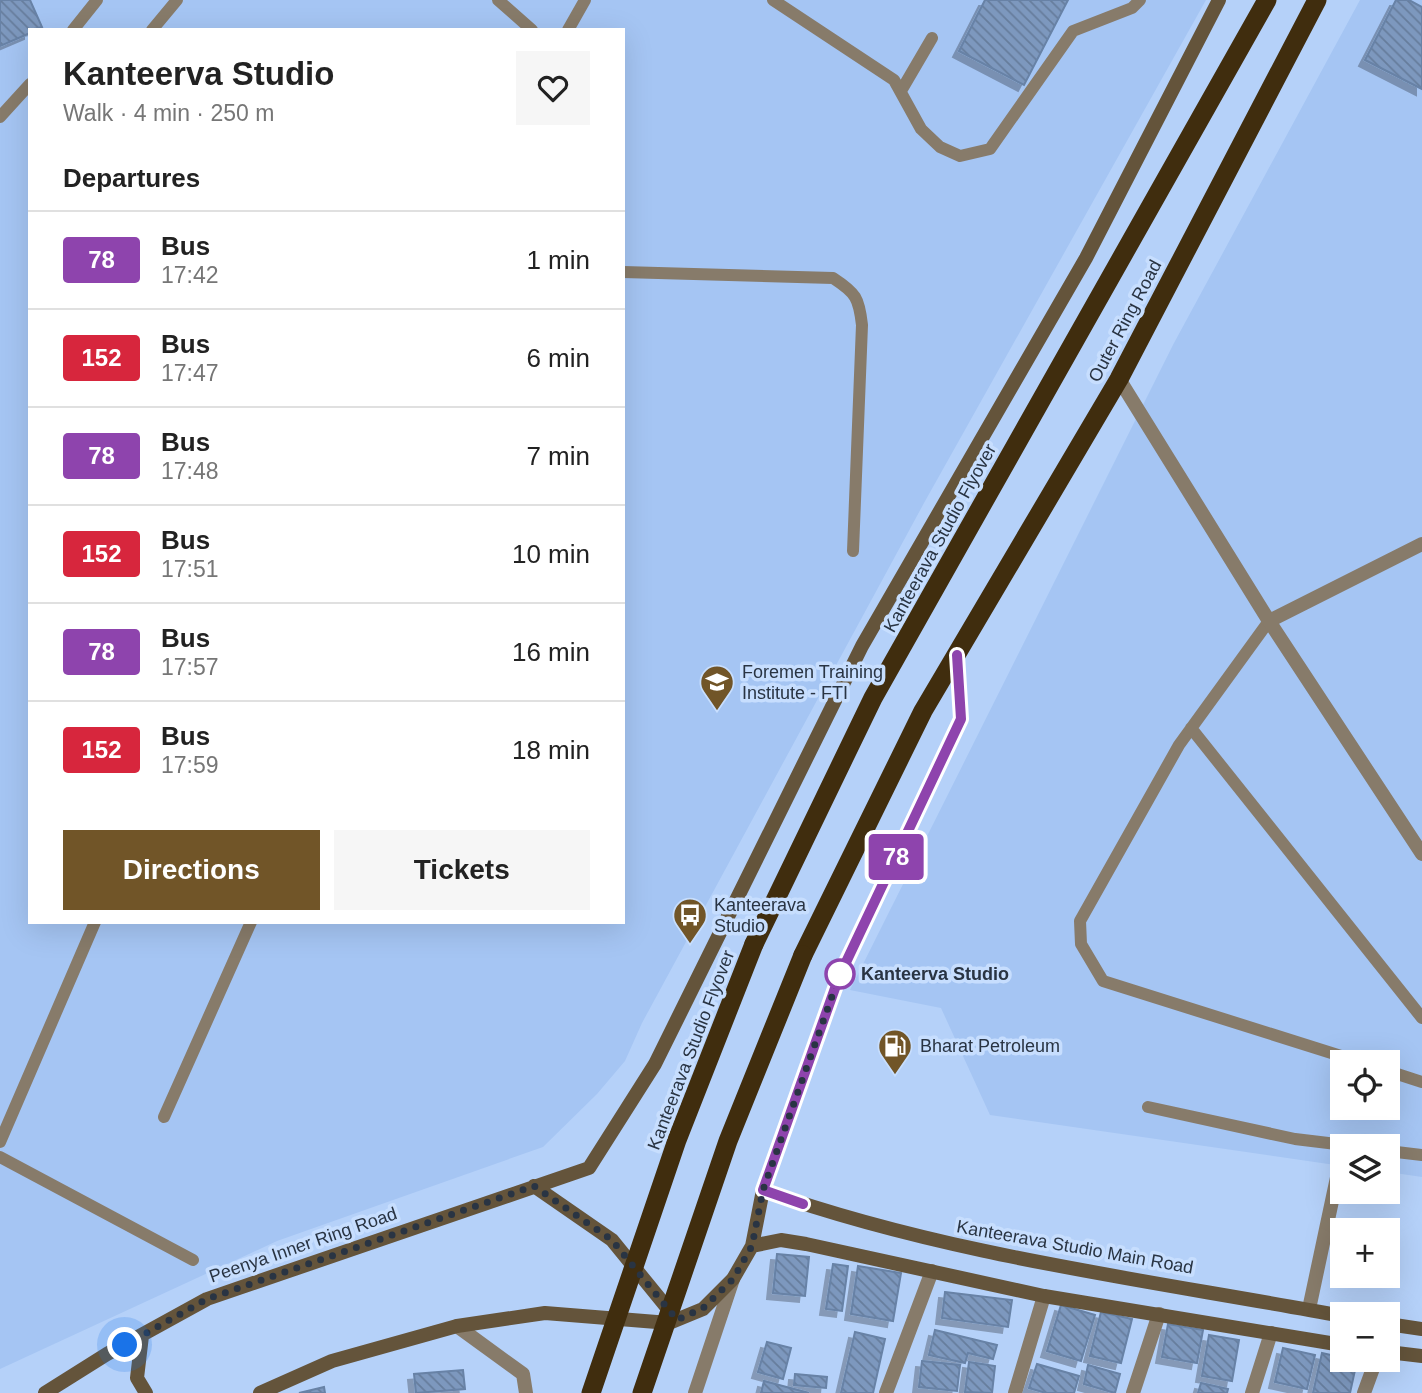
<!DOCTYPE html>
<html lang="en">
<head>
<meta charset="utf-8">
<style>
  :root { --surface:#fff; --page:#f6f6f6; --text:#222; --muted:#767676; --line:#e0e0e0; --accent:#715528 }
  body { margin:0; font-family:Helvetica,sans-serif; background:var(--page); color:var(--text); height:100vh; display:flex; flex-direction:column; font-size:26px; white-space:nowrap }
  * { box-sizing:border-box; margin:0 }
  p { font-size:23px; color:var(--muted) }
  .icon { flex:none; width:38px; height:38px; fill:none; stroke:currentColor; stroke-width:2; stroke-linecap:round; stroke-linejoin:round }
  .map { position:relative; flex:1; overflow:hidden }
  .panel { position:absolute; left:28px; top:28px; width:597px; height:896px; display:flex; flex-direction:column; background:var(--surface); border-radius:0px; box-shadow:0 7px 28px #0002 }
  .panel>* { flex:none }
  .badge { padding:0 14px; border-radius:5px; font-size:24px; line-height:46px }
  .tools { position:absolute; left:1330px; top:1050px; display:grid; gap:14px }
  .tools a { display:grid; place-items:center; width:70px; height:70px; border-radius:0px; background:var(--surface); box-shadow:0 7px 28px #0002; font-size:35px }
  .you { position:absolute; width:35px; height:35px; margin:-18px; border:5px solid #fff; border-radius:50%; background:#1a73e8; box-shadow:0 0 0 10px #1a73e833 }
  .map>.badge { position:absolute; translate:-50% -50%; box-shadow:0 0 0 4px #fff }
  h2 { padding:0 35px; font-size:26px; line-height:63px }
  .round { display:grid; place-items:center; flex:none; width:74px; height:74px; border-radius:0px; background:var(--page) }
  .summary { display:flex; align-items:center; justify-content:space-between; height:119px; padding:0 35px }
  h1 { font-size:33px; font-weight:600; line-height:52px }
  .button { display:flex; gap:14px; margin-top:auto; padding:14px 35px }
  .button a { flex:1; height:80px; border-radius:0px; background:var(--accent); color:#fff; font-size:28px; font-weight:600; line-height:80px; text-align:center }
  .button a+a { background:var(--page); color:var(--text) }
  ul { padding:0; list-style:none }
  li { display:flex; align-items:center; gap:21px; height:98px; padding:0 35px; border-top:2px solid var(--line) }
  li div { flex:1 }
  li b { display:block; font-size:26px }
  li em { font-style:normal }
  li .badge { min-width:77px; font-weight:700; text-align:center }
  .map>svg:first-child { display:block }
  .built { fill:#a5c5f3; fill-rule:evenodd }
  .building { fill:url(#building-back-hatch); stroke:#6782a6; stroke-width:2; filter:url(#shadow) }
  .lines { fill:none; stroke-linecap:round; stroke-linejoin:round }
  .service { stroke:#877b6a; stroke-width:12 }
  .minor { stroke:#877b6a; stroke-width:14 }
  .tertiary { stroke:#877b6a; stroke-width:14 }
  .secondary { stroke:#64543b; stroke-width:14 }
  .trunk { stroke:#402d0e; stroke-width:19 }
  .trunk-bridge { stroke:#402d0e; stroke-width:19 }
  .line-casing { stroke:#fff; stroke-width:16 }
  .line { stroke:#8e44ad; stroke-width:10 }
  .walk { stroke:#293443; stroke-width:7; stroke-dasharray:0 12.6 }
  .stop-dot { fill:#fff; stroke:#8e44ad; stroke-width:3.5 }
  .labels { text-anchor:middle; stroke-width:7; stroke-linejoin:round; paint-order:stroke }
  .street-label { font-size:18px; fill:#293443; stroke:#c7defe }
  .poi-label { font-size:18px; fill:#293443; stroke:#c7defe; text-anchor:start }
  .stop-label { font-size:18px; font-weight:bold; fill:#293443; stroke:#c7defe; text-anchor:start }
</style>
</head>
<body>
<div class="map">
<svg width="1422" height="1393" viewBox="0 0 1422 1393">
  <defs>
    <pattern id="building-back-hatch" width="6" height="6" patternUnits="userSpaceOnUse" patternTransform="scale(1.75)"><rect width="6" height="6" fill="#7d98be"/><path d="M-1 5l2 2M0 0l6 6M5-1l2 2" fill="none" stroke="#667d9c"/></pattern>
    <filter id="shadow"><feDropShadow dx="-6" dy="6" stdDeviation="0" flood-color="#0004"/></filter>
  </defs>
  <rect width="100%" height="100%" fill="#b5d1f9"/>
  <path class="built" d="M0,0H1206L924,503L642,1023L625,1061L597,1094L543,1147L277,1241L0,1369ZM30,30H623V922H30Z
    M1360,0H1422V1177L1388,1172V1146H1342V1166L990,1115L941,1008L850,990L1174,343ZM1342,1062H1388V1108H1342Z"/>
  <path class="building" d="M0,0H30L42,27L30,30V33L0,46Z
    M985,0H1068L1024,85L959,51Z
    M1396,0H1409L1422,7V89L1365,60Z
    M777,1254L809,1257L805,1296L773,1293Z
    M833,1264L848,1266L842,1311L826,1309Z
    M858,1266L901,1273L893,1321L851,1314Z
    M945,1292L1012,1300L1008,1327L942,1318Z
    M1061,1305L1095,1315L1081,1361L1047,1351Z
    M1101,1312L1132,1319L1121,1363L1090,1356Z
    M1168,1324L1203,1330L1197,1363L1162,1357Z
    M935,1330L997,1345L993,1359L968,1353L965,1363L929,1355Z
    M855,1332L885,1339L873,1393H841Z
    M1209,1335L1239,1340L1232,1381L1202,1376Z
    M767,1342L791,1348L783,1379L758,1372Z
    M1283,1348L1315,1355L1307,1389L1275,1382Z
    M1322,1353L1357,1361L1350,1393H1313Z
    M922,1361L960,1365L957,1391L919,1387Z
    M969,1362L995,1366L992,1393L965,1392Z
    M1037,1364L1079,1376L1074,1393H1046L1029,1388Z
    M1088,1365L1120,1374L1115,1393L1084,1384Z
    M463,1370L465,1389L416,1393L414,1374Z
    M795,1374L827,1377L826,1388L794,1385Z
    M764,1381L809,1393H761Z
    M1201,1383L1228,1389L1227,1393H1198Z
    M324,1387L325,1393H299Z"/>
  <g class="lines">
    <path class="service" d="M498,0L532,30
      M773,0L894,80L921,129L940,147L960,156L990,149L1073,31L1132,8L1140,0
      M73,30L97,0
      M152,30L177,0
      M568,30L585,0
      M901,91L932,38
      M0,117L30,84
      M623,272L833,278C856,293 859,298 862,325L853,551
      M1269,621L1179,745L1080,921L1081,944L1103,981L1360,1062
      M1191,728L1422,1018
      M1388,1071L1422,1082
      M1148,1107L1295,1139L1353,1146
      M164,1117L251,922
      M0,1142L95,922
      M1388,1151L1422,1155
      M0,1157L193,1260"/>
    <path class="minor" d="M1119,379L1269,621L1422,854
      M1269,621L1422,544
      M1309,1309L1342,1154
      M886,1393L932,1271
      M1015,1393L1044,1296
      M1133,1393L1159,1314
      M1252,1393L1271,1333
      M1364,1393L1376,1360"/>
    <path class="tertiary" d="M457,1326L523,1374L526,1393
      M695,1393L733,1279"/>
    <path class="secondary" d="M534,1186L612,1240L673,1315
      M763,1190C949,1256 1149,1280 1342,1316
      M752,1246L781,1240L806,1244L1044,1296L1342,1345
      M1388,1324L1422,1329
      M142,1336L137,1378L146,1393
      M1388,1352L1422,1356
      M45,1393L107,1354L207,1299L589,1168L655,1064L862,646L1086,258L1219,0
      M260,1393L332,1361L457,1326L545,1313L669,1323L703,1309L733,1279L752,1246L763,1190L839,977L961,719L957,655"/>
    <path class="trunk" d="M754,944L873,698L1267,0
      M803,955L923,711L1119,379L1317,0"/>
    <path class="trunk-bridge" d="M591,1393L677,1140L754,944
      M642,1393L728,1141L803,955"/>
  </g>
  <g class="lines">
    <g class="line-casing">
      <path id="line" d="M803,1204L763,1190L839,977L961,719L957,655"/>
    </g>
    <use href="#line" class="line"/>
    <path class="walk" d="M125,1345L207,1299L534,1186L612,1240L677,1320L703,1308L733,1279L752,1246L763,1190L840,974"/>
  </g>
  <defs>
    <g id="university-pin" transform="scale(1.75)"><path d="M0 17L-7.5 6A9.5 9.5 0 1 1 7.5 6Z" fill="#715528" stroke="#c7defe"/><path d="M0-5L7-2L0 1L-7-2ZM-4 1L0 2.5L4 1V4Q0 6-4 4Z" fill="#fff"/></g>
    <g id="bus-pin" transform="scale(1.75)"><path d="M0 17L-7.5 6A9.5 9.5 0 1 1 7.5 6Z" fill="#715528" stroke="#c7defe"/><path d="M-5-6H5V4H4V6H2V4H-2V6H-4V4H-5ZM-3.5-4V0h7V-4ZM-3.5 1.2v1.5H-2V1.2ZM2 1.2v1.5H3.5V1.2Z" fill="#fff"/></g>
    <g id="fuel-pin" transform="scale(1.75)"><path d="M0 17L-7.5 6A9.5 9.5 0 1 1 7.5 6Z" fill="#715528" stroke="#c7defe"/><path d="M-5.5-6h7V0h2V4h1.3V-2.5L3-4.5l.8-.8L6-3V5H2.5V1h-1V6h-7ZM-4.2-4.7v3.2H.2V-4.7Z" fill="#fff"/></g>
  </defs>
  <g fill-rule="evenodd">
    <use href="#university-pin" x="717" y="682"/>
    <use href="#bus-pin" x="690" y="915"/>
    <use href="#fuel-pin" x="895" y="1046"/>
  </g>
  <circle class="stop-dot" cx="840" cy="974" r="14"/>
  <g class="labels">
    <g class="street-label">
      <text transform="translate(1125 321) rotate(-62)" y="6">Outer Ring Road</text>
      <text transform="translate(940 538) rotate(-61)" y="6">Kanteerava Studio Flyover</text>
      <text transform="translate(691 1050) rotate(-69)" y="6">Kanteerava Studio Flyover</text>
      <text transform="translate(303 1245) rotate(-19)" y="6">Peenya Inner Ring Road</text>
      <text transform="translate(1075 1247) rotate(10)" y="6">Kanteerava Studio Main Road</text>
    </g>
    <g class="poi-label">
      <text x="742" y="678">Foremen Training<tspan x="742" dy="21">Institute - FTI</tspan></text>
      <text x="714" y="911">Kanteerava<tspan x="714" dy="21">Studio</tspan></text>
      <text x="920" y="1052">Bharat Petroleum</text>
    </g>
    <g class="stop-label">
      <text x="861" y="980">Kanteerva Studio</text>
    </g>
  </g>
</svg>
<div class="tools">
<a><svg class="icon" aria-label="locate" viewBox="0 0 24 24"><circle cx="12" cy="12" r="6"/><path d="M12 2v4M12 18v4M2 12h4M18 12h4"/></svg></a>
<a><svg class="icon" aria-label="layers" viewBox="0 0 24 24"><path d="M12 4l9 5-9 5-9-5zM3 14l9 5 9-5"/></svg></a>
<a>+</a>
<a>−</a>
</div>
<div class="you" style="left:125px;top:1345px"></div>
<b class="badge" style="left:896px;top:857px;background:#8e44ad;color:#fff">78</b>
<section class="panel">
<div class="summary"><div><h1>Kanteerva Studio</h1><p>Walk · 4 min · 250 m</p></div><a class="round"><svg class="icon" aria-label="heart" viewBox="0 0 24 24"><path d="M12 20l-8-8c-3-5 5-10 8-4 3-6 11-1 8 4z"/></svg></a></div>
<h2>Departures</h2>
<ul>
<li><span class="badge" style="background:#8e44ad;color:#fff">78</span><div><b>Bus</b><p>17:42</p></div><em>1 min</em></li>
<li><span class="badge" style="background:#d7263d;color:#fff">152</span><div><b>Bus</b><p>17:47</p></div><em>6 min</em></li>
<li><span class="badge" style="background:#8e44ad;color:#fff">78</span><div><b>Bus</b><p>17:48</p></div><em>7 min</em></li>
<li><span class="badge" style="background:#d7263d;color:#fff">152</span><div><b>Bus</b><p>17:51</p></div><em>10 min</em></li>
<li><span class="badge" style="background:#8e44ad;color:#fff">78</span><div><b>Bus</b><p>17:57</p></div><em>16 min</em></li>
<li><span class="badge" style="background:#d7263d;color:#fff">152</span><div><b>Bus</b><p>17:59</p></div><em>18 min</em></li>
</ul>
<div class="button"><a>Directions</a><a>Tickets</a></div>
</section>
</div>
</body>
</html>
